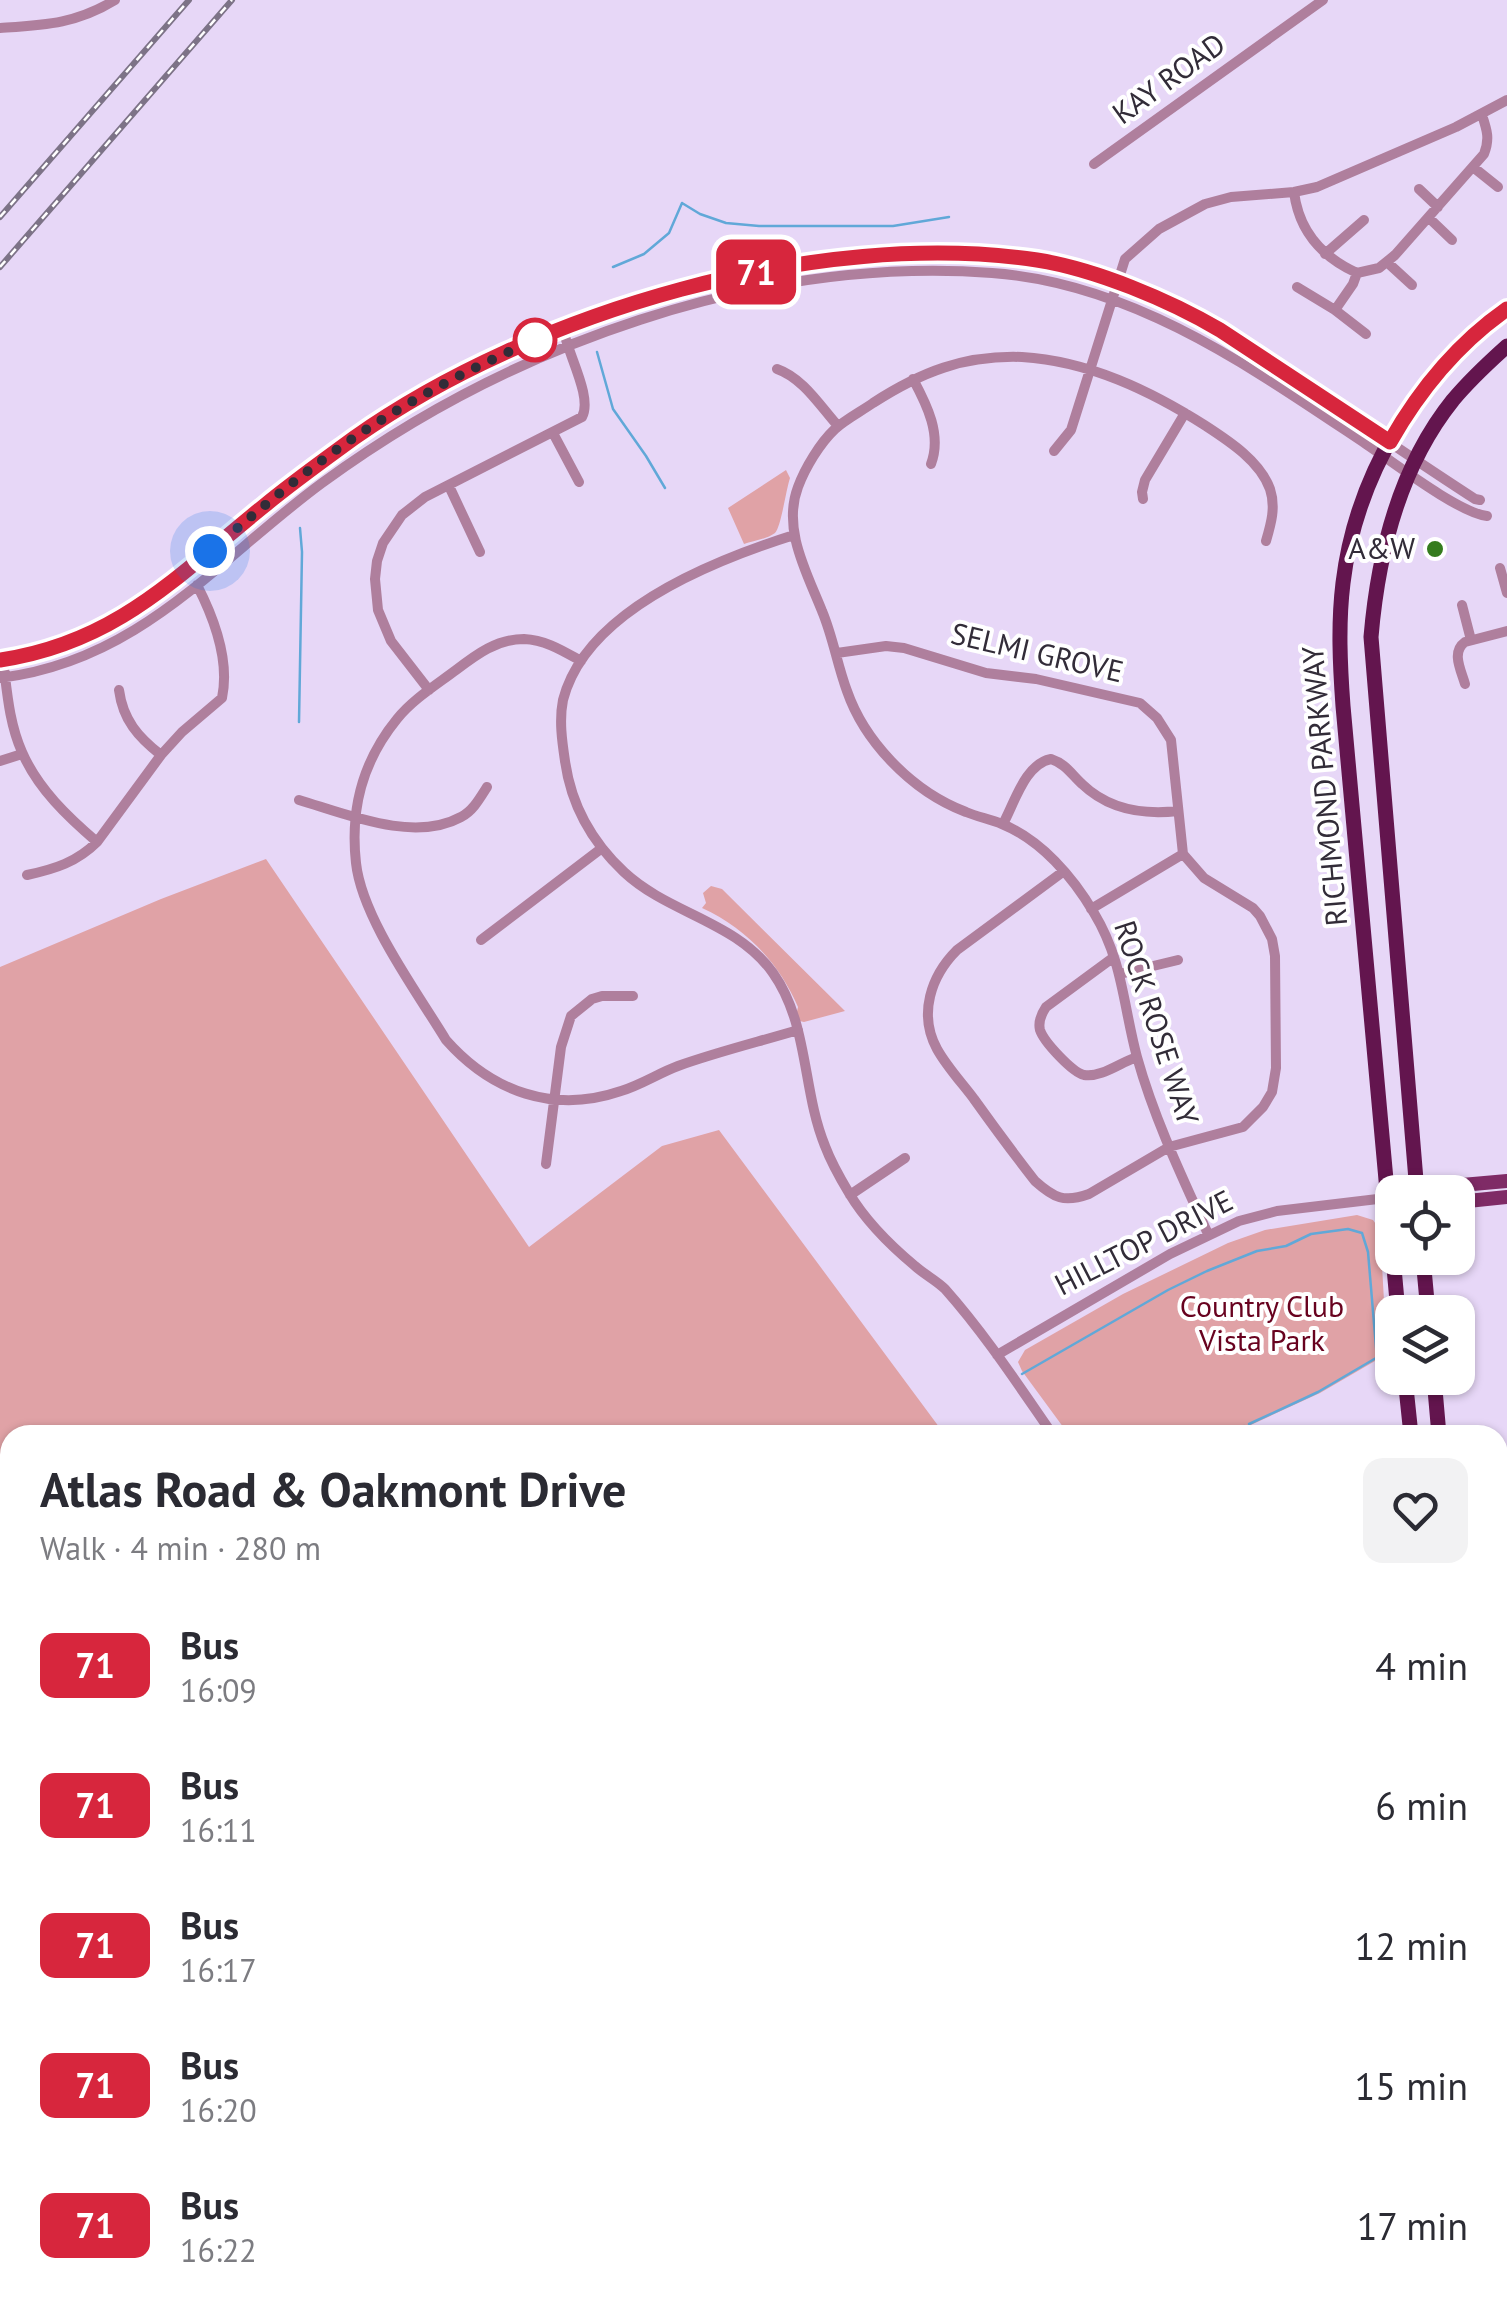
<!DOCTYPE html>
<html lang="en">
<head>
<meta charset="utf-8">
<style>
  :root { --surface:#fff; --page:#f2f2f3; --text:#2b2b33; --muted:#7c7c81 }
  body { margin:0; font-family:"PT Sans",sans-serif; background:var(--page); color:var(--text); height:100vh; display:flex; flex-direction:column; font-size:38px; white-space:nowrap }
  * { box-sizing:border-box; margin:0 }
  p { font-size:32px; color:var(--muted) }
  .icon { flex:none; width:55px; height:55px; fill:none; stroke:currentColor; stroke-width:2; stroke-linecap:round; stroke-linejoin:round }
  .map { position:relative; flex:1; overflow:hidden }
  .panel { position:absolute; left:0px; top:1425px; width:1508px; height:892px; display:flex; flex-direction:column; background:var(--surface); border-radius:30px 30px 0 0; box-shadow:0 2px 8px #0004 }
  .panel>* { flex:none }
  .badge { padding:0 20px; border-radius:15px; font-size:35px; line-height:65px }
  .controls { position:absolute; left:1375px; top:1175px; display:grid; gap:20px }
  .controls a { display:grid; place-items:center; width:100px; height:100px; border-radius:20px; background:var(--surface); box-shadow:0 2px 8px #0004; font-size:50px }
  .you { position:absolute; width:50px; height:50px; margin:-25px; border:8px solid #fff; border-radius:50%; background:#1a73e8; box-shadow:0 0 0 15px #1a73e833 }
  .map>.badge { position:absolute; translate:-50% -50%; box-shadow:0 0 0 5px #fff }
  .round { display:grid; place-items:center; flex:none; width:105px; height:105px; border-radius:20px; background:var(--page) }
  .headline { display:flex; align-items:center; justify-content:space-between; height:170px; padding:0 40px }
  h1 { font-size:48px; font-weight:600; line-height:75px }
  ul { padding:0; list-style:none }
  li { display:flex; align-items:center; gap:30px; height:140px; padding:0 40px }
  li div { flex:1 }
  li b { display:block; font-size:38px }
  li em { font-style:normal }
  li .badge { min-width:110px; font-weight:700; text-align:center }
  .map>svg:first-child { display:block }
  .green { fill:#e0a2a6 }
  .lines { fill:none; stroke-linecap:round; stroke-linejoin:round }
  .stream { stroke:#61a8d8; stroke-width:2.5 }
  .minor { stroke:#af7f9d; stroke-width:10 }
  .major { stroke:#7f2b66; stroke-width:14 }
  .highway { stroke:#63154e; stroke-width:15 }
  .rail-casing { stroke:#7d7387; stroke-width:6 }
  .rail { stroke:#fff; stroke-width:2.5; stroke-dasharray:8; stroke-linecap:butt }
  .line-casing { stroke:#fff; stroke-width:22 }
  .line { stroke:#d7263d; stroke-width:15 }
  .walk { stroke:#322c38; stroke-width:10; stroke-dasharray:0 18 }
  .stop-dot { fill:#fff; stroke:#d7263d; stroke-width:5 }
  .poi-dot { fill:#357b1e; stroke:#fff; stroke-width:4 }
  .labels { text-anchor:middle; stroke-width:8; stroke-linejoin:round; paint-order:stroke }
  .street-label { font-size:30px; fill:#322c38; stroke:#fff }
  .poi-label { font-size:30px; fill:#322c38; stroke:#fff; text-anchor:end }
  .park-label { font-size:30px; fill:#68021f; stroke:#fff }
</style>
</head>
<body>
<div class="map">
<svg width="1507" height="2316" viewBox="0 0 1507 2316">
  <rect width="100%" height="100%" fill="#e7d7f7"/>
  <path class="green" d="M786,470L790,478C786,490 781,527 775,533C767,539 753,541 744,544L728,508Z
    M266,859L529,1247L662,1146L719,1130L945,1435H10V1832L0,1816V967L161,899Z
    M711,886L722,889L845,1011L804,1022L795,1020L798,1007C779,963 746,928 702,908L706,903L703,893Z
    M1357,1215L1373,1220L1380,1230L1387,1354L1320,1393L1229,1435H1069L1022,1371L1018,1362L1025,1350L1123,1294L1228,1243L1265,1230Z"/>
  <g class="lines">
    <path class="stream" d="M613,267L644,254L669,233L682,203L700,214L726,223L759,226H893L949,217
      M597,352L613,409L646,456L665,488
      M299,722L302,552L300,528
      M1022,1374L1168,1290L1207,1271L1257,1251L1286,1246L1311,1234L1348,1229L1362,1233L1368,1252L1377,1359
      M1249,1424L1318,1392L1376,1358
      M1226,1435L1244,1426
      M614,2316L617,2308"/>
    <path class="minor" d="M0,28C44,25 76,24 115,0
      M1094,164L1323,0
      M1473,167L1498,187
      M1419,189L1438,207
      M1294,192C1299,232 1322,257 1357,273L1379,268L1395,255L1484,154C1490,139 1487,130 1482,115
      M1429,218L1452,240
      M1325,254L1364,220
      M1388,263L1412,285
      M1297,287L1335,310L1366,334
      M1335,310L1353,284L1357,273
      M777,369C803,378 820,406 838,426
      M913,379C927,405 942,435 931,464
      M553,433L579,482
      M1054,451L1071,430L1125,259L1159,229L1205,204L1231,197L1294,192L1317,187L1456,127L1507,100
      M449,486L480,552
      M1143,499L1142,492L1145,480L1185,413
      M794,535C715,560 586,610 563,700C559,720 562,741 565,761C571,804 592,842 624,872C669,914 736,921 773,973C809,1024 802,1090 825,1146C831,1162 840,1178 849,1193C865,1220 891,1246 915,1266C925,1275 936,1280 945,1289C985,1334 1019,1386 1053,1435
      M1500,568L1507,593
      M1462,605L1471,640
      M837,653L886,646L904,648L986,673L1036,679L1140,703L1157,718L1171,740L1183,854L1204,878L1253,908L1260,916L1272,939L1275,956L1276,1068L1272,1092L1263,1107L1243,1127L1169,1147L1089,1194C1064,1203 1054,1198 1035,1181C1014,1154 994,1127 974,1099C962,1083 947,1067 937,1049C918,1014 931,976 957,950L1064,871
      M0,660C54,651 107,631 152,599C181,578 207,553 235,530C271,500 308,471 346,444C500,333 698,267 886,255C938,252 993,250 1043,261C1075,268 1108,278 1138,290C1190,311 1235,340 1282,371C1347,413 1410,457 1475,499L1480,500
      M3,660C7,691 9,723 22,752C38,789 68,817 97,842
      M581,661C563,651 546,640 524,639C497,639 477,654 456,670C436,685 412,700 397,719C362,762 350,809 356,863C362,918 417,992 446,1040C492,1092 554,1114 621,1091C641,1085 659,1073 678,1066C717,1052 758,1042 798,1030
      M0,678C140,661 216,561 322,483C510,345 758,256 992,273C1133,283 1252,368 1366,444C1393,462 1459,513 1487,516
      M1465,684C1461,670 1451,652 1465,642L1507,631
      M119,690C123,720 138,737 161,755
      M429,690L391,641L378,610L375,579L377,561L383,543L402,515L425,497L582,417C593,397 567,353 563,328
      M0,761L22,754
      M299,800C346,814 414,843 461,817C473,811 480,798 487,787
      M1003,824C1015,802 1025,764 1051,759C1066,764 1071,774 1082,784C1108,809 1143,815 1178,811
      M27,875C55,869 77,862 97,842L161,755L182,732L222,698C230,660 214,618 197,585
      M1091,909L1183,854
      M481,940L602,848
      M1114,957L1046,1007C1042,1013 1038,1022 1040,1030C1044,1042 1072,1072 1084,1075C1101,1078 1121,1062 1137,1057
      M1120,974L1178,960
      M546,1164L561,1047L571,1016L592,999L602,996H633
      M850,1195L905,1158
      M1208,1234C1182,1177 1154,1118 1137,1057C1123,1005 1123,961 1094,913C1073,877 1041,840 1002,824C990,819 978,817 966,812C937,801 912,783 891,761C872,741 856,717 847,691C837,664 833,637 822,611C807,573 782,529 798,487C805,468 820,443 835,429C846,419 860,412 873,403C921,372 964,355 1022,357C1089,361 1151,391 1206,426C1229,441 1260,461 1270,489C1276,507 1271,524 1266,541
      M997,1355L1170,1254L1239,1221L1277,1211L1386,1198
      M1507,1626C1501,1648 1497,1666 1507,1686
      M0,1942L10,1957
      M0,2080L10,2089
      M0,2169L10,2179
      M140,2308L149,2316
      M231,2308L239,2316
      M395,2308L400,2316
      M92,2316L101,2308
      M728,2316L729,2308
      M838,2316L840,2308
      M955,2316L971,2308
      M1482,2316L1491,2308"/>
    <path class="major" d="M1405,1192L1417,1189L1507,1181
      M1458,1202L1507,1197"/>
    <path class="highway" d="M1417,1192L1371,637C1378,554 1400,466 1453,400C1469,381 1488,363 1507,346
      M1423,1258L1428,1312
      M1398,1312L1343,706C1340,665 1338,624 1343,583C1356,475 1418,372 1507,309
      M1405,1378L1411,1435
      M1434,1378L1439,1435
      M1147,2316L1161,2308
      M1220,2316L1233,2308
      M1269,2316L1280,2308"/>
    <g class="rail-casing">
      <path id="rail" d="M0,217L189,0
        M0,267L232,0
        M0,2039L10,2049
        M273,2308L282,2316"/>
    </g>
    <use href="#rail" class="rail"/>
  </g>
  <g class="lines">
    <g class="line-casing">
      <path id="line" d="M0,660C116,643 177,576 264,506C293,482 324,460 354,438C534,311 818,228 1037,260C1095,269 1169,300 1220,330L1390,442C1420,389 1457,344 1507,309"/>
    </g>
    <use href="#line" class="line"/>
    <path class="walk" d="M210,551C259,510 308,468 361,433C417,396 477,365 538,339L535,340"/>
  </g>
  <circle class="stop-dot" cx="535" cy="340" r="20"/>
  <circle class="poi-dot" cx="1435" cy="549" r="10"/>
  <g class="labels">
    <g class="street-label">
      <text transform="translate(1169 79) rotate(-36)" y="10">KAY ROAD</text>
      <text transform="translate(1037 653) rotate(13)" y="10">SELMI GROVE</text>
      <text transform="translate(1325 786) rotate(-95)" y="10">RICHMOND PARKWAY</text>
      <text transform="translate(1156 1023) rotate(72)" y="10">ROCK ROSE WAY</text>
      <text transform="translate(1144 1243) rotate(-27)" y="10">HILLTOP DRIVE</text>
    </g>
    <g class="poi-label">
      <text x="1415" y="559">A&amp;W</text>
    </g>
    <g class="park-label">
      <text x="1262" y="1317">Country Club<tspan x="1262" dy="34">Vista Park</tspan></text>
    </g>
  </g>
</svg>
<div class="controls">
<a><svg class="icon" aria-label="locate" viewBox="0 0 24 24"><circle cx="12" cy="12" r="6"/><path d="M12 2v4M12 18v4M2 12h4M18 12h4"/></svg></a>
<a><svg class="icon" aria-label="layers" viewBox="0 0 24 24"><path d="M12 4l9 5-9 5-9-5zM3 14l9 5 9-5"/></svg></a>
</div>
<div class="you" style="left:210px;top:551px"></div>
<b class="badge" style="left:756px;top:272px;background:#d7263d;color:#fff">71</b>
<section class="panel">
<div class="headline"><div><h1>Atlas Road &amp; Oakmont Drive</h1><p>Walk · 4 min · 280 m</p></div><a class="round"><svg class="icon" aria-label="heart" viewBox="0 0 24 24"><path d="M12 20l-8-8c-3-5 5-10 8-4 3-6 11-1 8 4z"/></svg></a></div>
<ul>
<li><span class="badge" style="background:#d7263d;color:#fff">71</span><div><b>Bus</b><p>16:09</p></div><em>4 min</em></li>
<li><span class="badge" style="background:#d7263d;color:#fff">71</span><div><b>Bus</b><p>16:11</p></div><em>6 min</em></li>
<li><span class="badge" style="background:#d7263d;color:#fff">71</span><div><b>Bus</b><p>16:17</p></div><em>12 min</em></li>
<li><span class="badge" style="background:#d7263d;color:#fff">71</span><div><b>Bus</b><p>16:20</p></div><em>15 min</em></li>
<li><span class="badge" style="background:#d7263d;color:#fff">71</span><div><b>Bus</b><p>16:22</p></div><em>17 min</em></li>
</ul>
</section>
</div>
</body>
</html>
